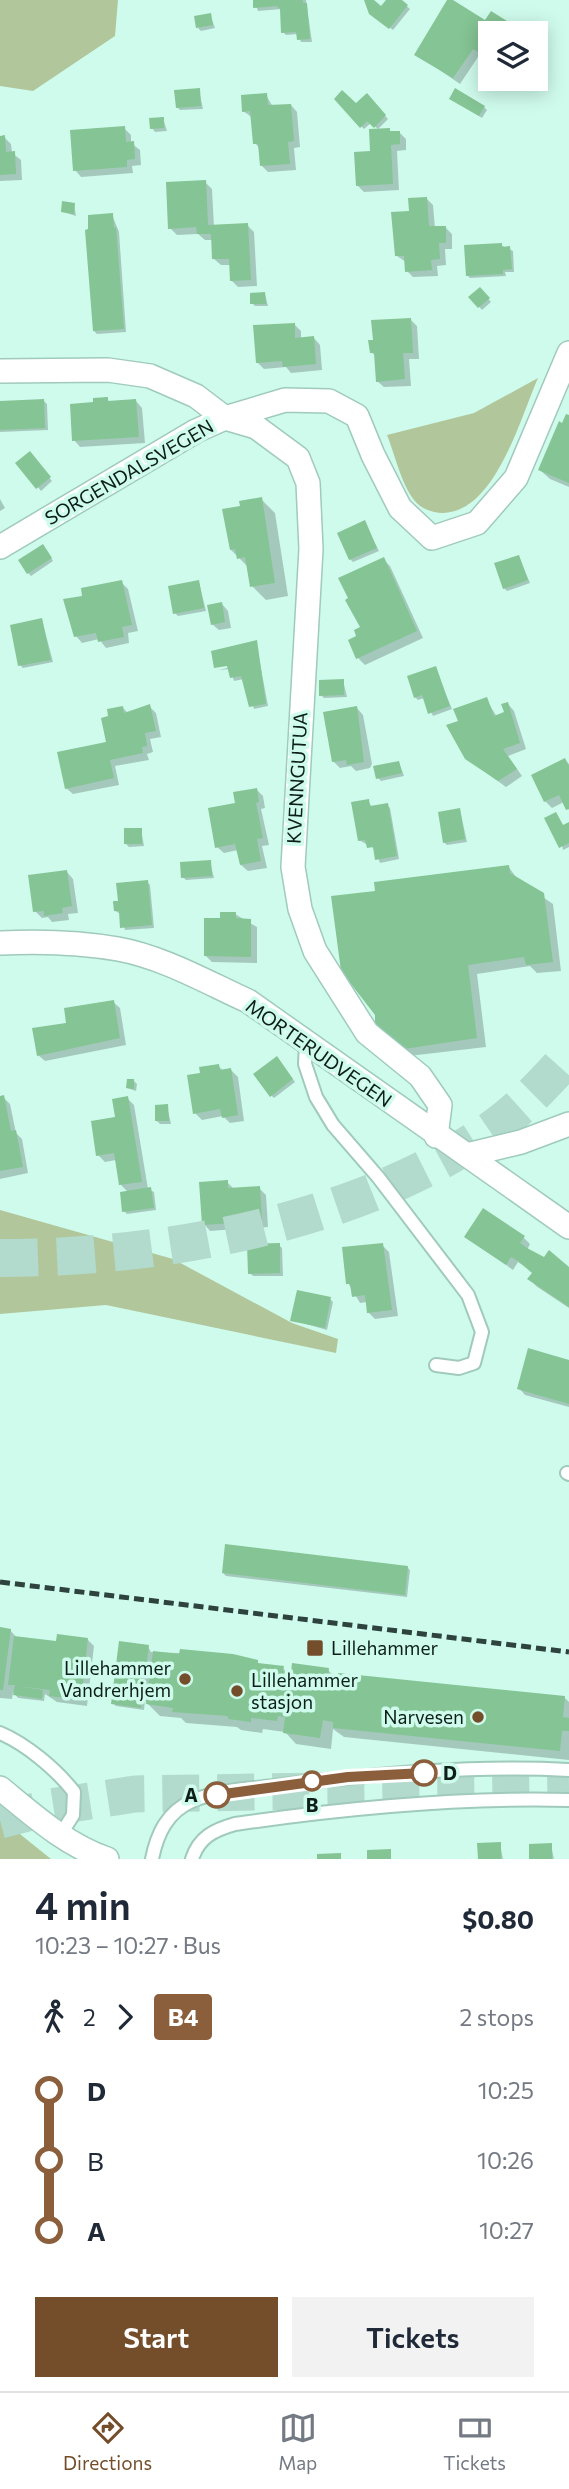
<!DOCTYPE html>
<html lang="en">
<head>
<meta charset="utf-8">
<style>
  :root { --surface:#fff; --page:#f2f2f3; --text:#1f2937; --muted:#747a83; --line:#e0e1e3; --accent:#744e2b }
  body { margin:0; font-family:Commissioner,sans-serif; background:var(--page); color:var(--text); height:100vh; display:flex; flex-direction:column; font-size:26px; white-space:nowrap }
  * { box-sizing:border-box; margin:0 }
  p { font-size:23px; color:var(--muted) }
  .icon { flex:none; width:38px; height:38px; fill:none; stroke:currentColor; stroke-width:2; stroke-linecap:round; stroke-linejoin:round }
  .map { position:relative; height:1859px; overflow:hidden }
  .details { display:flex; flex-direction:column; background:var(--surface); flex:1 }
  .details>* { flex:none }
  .badge { padding:0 14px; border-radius:5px; font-size:24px; line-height:46px }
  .controls { position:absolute; left:478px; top:21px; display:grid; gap:14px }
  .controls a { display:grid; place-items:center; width:70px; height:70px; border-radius:0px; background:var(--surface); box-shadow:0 4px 18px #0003; font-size:35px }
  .map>.badge { position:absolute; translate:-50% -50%; box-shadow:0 0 0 4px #fff }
  .legs { display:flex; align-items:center; gap:10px; height:77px; padding:0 35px; font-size:23px }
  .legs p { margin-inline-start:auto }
  .summary { display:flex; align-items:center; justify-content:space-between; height:119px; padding:0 35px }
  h1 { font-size:38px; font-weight:600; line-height:52px }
  .primary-button { display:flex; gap:14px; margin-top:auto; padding:14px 35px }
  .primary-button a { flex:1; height:80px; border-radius:0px; background:var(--accent); color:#fff; font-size:28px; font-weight:600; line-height:80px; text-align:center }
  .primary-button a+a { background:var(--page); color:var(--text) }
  ul { padding:0 35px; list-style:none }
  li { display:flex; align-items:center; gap:24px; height:70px; font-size:26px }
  li i { display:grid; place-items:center; width:10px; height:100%; margin:0 9px; background:currentColor }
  li i::after { content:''; width:18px; height:18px; margin:-9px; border:5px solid; border-radius:50%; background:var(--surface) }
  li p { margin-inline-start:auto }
  li:first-child i { background:linear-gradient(#0000 50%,currentColor 0) }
  li:last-child i { background:linear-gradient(currentColor 50%,#0000 0) }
  .menu { display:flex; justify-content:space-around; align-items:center; height:98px; border-top:2px solid var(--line); background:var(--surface); font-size:19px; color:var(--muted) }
  .menu a { display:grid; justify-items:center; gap:4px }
  .menu .current { color:var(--accent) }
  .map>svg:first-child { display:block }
  .green { fill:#b1c79b }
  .shadow { fill:#0003 }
  .building { fill:#85c494 }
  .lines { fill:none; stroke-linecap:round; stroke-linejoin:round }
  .primary-tunnel { stroke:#b2dacd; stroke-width:37; stroke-dasharray:37 18; stroke-linecap:butt }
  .highway-tunnel { stroke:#b2dacd; stroke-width:38; stroke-dasharray:38 19; stroke-linecap:butt }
  .lane-casing { stroke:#9fcabc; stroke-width:16 }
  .street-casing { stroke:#9fcabc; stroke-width:26 }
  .lane { stroke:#fff; stroke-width:12 }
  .street { stroke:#fff; stroke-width:23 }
  .rail { stroke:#2e433d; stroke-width:5; stroke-dasharray:10 5; stroke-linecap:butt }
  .line-1-casing { stroke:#fff; stroke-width:16 }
  .line-1 { stroke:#8b5e3c; stroke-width:10 }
  .poi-dot { fill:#744e2b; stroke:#cffbed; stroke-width:2.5 }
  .stop-1-dot { fill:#fff; stroke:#8b5e3c; stroke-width:3.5 }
  .labels { text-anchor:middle; stroke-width:7; stroke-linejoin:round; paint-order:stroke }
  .street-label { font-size:19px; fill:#0d1e19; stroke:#cffbed }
  .poi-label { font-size:19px; fill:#0d1e19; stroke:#cffbed; text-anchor:start }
  .stop-label { font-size:19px; font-weight:bold; fill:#0d1e19; stroke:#cffbed; text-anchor:start }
</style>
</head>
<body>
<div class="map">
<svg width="569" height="1859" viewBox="0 0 569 1859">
  <rect width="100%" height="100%" fill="#cffbed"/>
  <path class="green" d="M0,0H118L115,36L33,91L0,86Z
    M538,378C520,419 495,512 443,513C433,513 421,509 414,500C401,483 395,455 387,435L474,413Z
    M0,1210L173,1259L292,1323L338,1339L336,1353L106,1305L0,1314Z
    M0,1818L51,1859H0Z"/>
  <path class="shadow" d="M254,0H306L312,42H301L298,34L286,35L283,32L282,9L258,11Z
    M371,0L381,8L388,0H400L410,9L393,30L374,16Z
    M449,0L486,23L506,22L512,29L509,33H490V49L485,57L480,54L460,84L416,54Z
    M210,15L215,28L201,31L198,28Z
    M199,90L203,109L180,110L177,107Z
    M266,95L273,107L291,105L297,112L300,147L294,148L296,170L268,172L262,166L260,149L255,143L253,118L243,111Z
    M367,95L388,119L378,129L371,123L364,129L348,114Z
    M454,101L484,107L487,110L482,118Z
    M163,118L167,131L155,132L152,128Z
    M124,128L131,135V143L140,150L141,165L132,166L133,173L81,177L75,170Z
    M399,132L406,139V150L397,151L399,190L364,192L358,186L372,152Z
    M4,137L11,144L12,153L21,160L22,180L0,181V138Z
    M205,182L212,189L214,227L247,225L254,232L257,286L238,287L232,281L231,265H221L214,259L213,240H205L198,234L177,235L170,228Z
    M426,198L433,205L435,228L445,227L452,234V249H445L446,265L437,266L438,276L413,277L407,271L406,262L397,256L411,213Z
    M74,204L76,216L63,212Z
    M112,215L119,232L126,332L97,334L94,331Z
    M501,245L513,251L514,272H505L506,276L470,278L467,275Z
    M480,289L491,302L482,310L471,297Z
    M265,294L268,306H255L252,303Z
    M410,319L417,326L419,359H409L411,386L384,387L377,381L376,356L371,352Z
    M294,324L301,331V339L314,338L320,345L322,370L291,373L286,367L264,369L257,362Z
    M107,399L111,403L136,401L142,408L145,443L80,447L74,440L95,404Z
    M44,401L47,404L48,430L0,432V403Z
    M569,417V487L550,479L540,470Z
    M32,456L52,481L41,491L18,463Z
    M0,499L5,508L0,511Z
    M261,499L275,513L288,596L266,600L252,586L249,568L231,550L242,507Z
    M364,522L379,551L353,562L350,559Z
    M46,549L53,561L31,576L28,573Z
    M519,557L530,583L507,591L504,588Z
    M384,560L390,566L423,638L365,665L358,658L359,636Z
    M121,582L128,589L138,631L128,633L129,643L106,648L99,639L82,643L76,636L84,597Z
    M199,582L206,611L178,616L175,613Z
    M222,604L228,611L231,628L219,630L212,624Z
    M42,620L53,662L23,668L20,665Z
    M256,642L268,706L254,709L244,679L234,681L230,669L218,670L236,666Z
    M435,668L452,709L433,716L424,698L418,700L415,697Z
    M343,680L347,697L324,698L321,695Z
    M486,699L497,717L506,713L508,704L514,711L526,749L508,756L522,776L506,787L466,758L460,722Z
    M149,706L156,713L161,737L150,739L153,752L147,754L149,760L115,766L119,785L73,794L66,788L108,743L122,707L129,714Z
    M357,708L363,715L372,764L370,768L356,771L351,766L340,768L333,761Z
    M565,760L569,764V810L564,802L552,808L545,801Z
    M399,762L404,776L381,781L378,778Z
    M256,789L263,796L265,808L261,809L269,845L262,846L267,868L248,871L241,865L238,850L224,853L217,847Z
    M368,801L372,807L387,805L390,808L399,859L380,863L375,849L359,840Z
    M460,810L467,842L447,845L444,842Z
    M556,814L564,827L569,824V847L563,850Z
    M141,829L144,846L129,847L126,844Z
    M210,862L214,878L186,880L183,877Z
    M508,866L518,880L553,904L561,971L537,973L530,966L477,974L486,1047L409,1056L377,1022V893Z
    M67,872L73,879L78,913L68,914L69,920L52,922L48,917L42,918L35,911Z
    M147,882L150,885L154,928L125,930L121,914L115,911L120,902Z
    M235,914L257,927V963L212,962L206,956L222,920Z
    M113,1002L120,1008L126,1045L45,1061L38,1055L68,1024Z
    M279,1061L295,1082L274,1098L271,1095Z
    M218,1066L224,1071L231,1070L238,1077L244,1121L230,1123L223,1116L202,1120L195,1113L202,1075Z
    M134,1081L137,1084L136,1091L127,1088Z
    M3,1097L10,1104L16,1133L22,1139L28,1173L0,1179V1098Z
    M127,1098L134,1105L148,1189L154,1192L156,1210L127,1214L124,1211L128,1192L121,1185L116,1160L105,1162L98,1155Z
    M167,1106L171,1124H160L157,1121Z
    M227,1182L235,1190L259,1188L266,1195L268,1227L257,1228L258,1238H243L236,1229L210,1231L204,1224Z
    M466,1236L524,1238L530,1244L527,1250L569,1269V1308L536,1286L530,1279L533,1273L527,1268L518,1262L513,1270Z
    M279,1245L282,1248L283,1276H253L250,1273Z
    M382,1245L389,1252L398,1316L375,1319L368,1312L367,1302L360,1303L348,1283Z
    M330,1299L333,1302L327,1330L292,1320Z
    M569,1361V1407L525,1395L519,1388Z
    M407,1567L410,1570L407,1597L226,1576L223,1573Z
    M0,1629L10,1630L17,1638L58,1643L88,1640L94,1646L87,1706L57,1702L45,1694L44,1701L18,1698L13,1692L12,1699L0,1698Z
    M148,1647L151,1652L206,1654L257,1662L261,1665L283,1668L288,1674L328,1670L339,1681L565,1698L569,1702V1760L344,1737L333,1729L331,1749L296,1744L285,1732L263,1729L262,1733L241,1730L237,1727L186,1723L181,1718L160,1716L145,1701L144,1710L116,1706L113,1703Z
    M500,1844L503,1859H480Z
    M551,1845L554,1859H531Z"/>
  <path class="building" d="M253,0H303V3H307L310,39L297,40L296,32L281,33L280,9L277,6L253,8Z
    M364,0H374L381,6L386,0H402L408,5L389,29L369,14Z
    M447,0H453L485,20L491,11L507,21L499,33H490V48L483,44L478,52L473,49L453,78L414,55Z
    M211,13L213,25L196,28L194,16Z
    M200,88L201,106L176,108L174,90Z
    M455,88L485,106L479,116L449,99Z
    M342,90L356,103L367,93L386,115L374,128L367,121L360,128L334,99Z
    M267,93L268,105L291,104L294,141L288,142L290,164L260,166L258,144H253L250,111L242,112L241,95Z
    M164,117V128L150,129L149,118Z
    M125,126L126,142L134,141L135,159L127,160V167L73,171L70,130Z
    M390,128V131H400V144L391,145L393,184L356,186L354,152L370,151L369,129Z
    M5,135L6,152L15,151L16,174L0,175V136Z
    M206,180L208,225L248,223L251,280L230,281L229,259H212L211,234H197L196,227L168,229L166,182Z
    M427,197L429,226H446V243H439L440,259L431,260L432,270L405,272L404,256H395L391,212L409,211L408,198Z
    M62,201L75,203L74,214L61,212Z
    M113,213L114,228L116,227L124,329L93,331L85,230L88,229V215Z
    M502,243V247L510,246L512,269L503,270V274L466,276L464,245Z
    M480,287L490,298L478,308L468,297Z
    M265,292L266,304H250V293Z
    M411,318L413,353H403L405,379L376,382L374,353H370L368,340H373L371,320Z
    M295,323V338L314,336L316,364L283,367L282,361L256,363L253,325Z
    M108,397V401L136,399L139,437L72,441L70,404L93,402V398Z
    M44,399L45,428L0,430V401Z
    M566,414L569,415V483L538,470L559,421L562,423Z
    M30,451L51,477L36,489L15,463Z
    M262,497L275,583L250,587L245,557L237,559L235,549L230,550L222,509L240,506L239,501Z
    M365,520L377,548L349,560L337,533Z
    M43,544L52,558L27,574L18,560Z
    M519,555L528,580L503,589L494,563Z
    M384,557L417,631L356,659L348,640L356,636L354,630L360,627L345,600L348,598L338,578Z
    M122,580L132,625L122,627L124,637L98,642L96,633L74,637L63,599L82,596L81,588Z
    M199,580L204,608L173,614L168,586Z
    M222,602L225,622L211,625L207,605Z
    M42,618L51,660L18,666L10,625Z
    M257,640L266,704L249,707L241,676L230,678L227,666L214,668L211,651Z
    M436,666L450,706L428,714L422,695L414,698L407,676Z
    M344,679V695L319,696V680Z
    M487,697L494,716L504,712L501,704L508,702L520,743L503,749L517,769L498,781L465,759L446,725L458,721L453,709Z
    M150,704L156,731L145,733L147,746L142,747L143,753L110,760L114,778L65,789L57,752L106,742L101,718L108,716L107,709L123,706L124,713Z
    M357,706L364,762L347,765L346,760L332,762L323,712Z
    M565,758L569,766V809L566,810L559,795L544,802L531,775Z
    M399,761L402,773L376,779L373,766Z
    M257,788L259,802L256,803L263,838L257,839L261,861L240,865L235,844L215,848L208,808L235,803L233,792Z
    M369,799L370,806L388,803L397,856L375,860L373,847L367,848L365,840L358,841L351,802Z
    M460,808L465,839L443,843L438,812Z
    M556,812L563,825L569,822V843L559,848L544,818Z
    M124,828H142V844H124Z
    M211,860L212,876L181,878L180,862Z
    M509,865L510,873L544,893L553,962L526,965L524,957L468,965L477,1038L404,1049L398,1047L375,1023V1015L341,971L331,896L375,891L374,882Z
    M67,870L72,906L62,908L63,913L44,916V911L33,912L28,875Z
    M148,880L152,925L120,928L119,911H114L113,901H118L116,883Z
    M220,912H236V918L251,919V957L204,956V918H220Z
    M114,1000L120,1038L37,1056L32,1028L66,1023L64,1008Z
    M277,1056L293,1079L270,1097L253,1074Z
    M219,1064L220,1070L231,1068L238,1115L222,1118L220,1109L193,1114L187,1075L200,1073L199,1067Z
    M127,1079H134V1089L126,1088Z
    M4,1095L11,1131L16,1130L23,1167L0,1171V1096Z
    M128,1096L142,1182L119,1185L114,1153L96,1156L91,1121L115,1117L112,1099Z
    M168,1104L169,1121H155V1105Z
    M228,1180V1188L260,1186L262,1221L251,1222L252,1231L235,1233L234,1223L202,1225L199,1182Z
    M151,1187L154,1208L122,1212L120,1192Z
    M483,1208L525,1236L520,1243L527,1248L544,1257L549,1250L569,1267V1307L527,1279L532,1273L518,1261L511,1257L506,1265L464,1237Z
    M280,1243V1273L248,1274L247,1244Z
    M383,1243L392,1310L367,1313L365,1295L352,1297L350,1284H346L342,1247Z
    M297,1290L331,1297L325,1328L290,1321Z
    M528,1348L569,1360V1404L517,1389Z
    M225,1544L408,1566L405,1595L222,1573Z
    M0,1627L11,1629L3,1690H0Z
    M57,1634L88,1638L81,1700L49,1696L50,1690L17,1686L43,1690L42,1699L13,1695L15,1685H8L14,1636L56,1641Z
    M119,1641L149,1645L141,1708L111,1704Z
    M180,1649L233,1654L258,1660V1663L284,1666L283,1671L291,1672L292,1663L329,1668L328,1677L338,1678V1673L565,1696L563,1717L569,1718V1731H562L560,1751L333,1728V1722L323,1720L320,1738L283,1733L285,1717L278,1716L277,1721L251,1718V1722L228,1719V1716L172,1712L173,1708L146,1704L153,1651L179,1654Z
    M501,1842V1859H478L477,1843Z
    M552,1843V1859H529V1844Z
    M391,1849V1859H367V1850Z
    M341,1853V1859H317V1854Z"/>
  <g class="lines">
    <path class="primary-tunnel" d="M0,1820L51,1807L135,1794L569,1787"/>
    <path class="highway-tunnel" d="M0,1258C162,1258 352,1224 488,1132C518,1112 544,1084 569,1056"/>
    <g class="lane-casing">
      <path id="lane" d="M306,1043L305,1064L316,1097L333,1125L378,1177L468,1295L482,1332L474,1363L459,1368L436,1365
        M567,1473L569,1474
        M0,1733C26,1744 56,1769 74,1792L73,1815L61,1834
        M152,1859C157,1834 167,1812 192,1801C219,1789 253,1789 282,1785C376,1774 474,1765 569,1770
        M192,1859C199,1837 214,1830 235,1824C346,1808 457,1797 569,1800"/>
    </g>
    <g class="street-casing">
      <path id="street" d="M0,371L108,370L150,376L196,396L225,418L256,427L298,458L308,483L311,549L293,867L300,909L315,951L367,1033L420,1076L440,1105L436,1136
        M0,547L196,431L225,418L285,400L329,401L357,416L373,455L400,508L432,538L477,523L516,478L569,353
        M0,943C40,941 79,942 118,949C163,957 208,983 248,1001L569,1227
        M467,1155L521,1142L569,1124
        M0,1788C33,1815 66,1845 107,1859"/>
    </g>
    <use href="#lane" class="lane"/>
    <use href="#street" class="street"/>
    <path class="rail" d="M0,1582L569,1652"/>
  </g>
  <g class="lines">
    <g class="line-1-casing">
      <path id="line-1" d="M217,1795L348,1777L424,1773"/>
    </g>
    <use href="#line-1" class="line-1"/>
  </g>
  <g class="poi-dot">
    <rect x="306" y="1639" width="18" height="18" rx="3.5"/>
    <circle cx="185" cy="1679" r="7"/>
    <circle cx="237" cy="1691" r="7"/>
    <circle cx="478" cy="1717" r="7"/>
  </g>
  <g class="stop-1-dot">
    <circle cx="424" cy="1773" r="12"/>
    <circle cx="312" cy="1781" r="9"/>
    <circle cx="217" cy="1795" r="12"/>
  </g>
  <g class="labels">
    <g class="street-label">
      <text transform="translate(129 472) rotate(-30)" y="7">SORGENDALSVEGEN</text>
      <text transform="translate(297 778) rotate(-87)" y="7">KVENNGUTUA</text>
      <text transform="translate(319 1053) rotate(35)" y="7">MORTERUDVEGEN</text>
    </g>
    <g class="poi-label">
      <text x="331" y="1655">Lillehammer</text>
      <text x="171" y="1675" text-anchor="end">Lillehammer<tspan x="171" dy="22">Vandrerhjem</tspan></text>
      <text x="251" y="1687">Lillehammer<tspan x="251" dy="22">stasjon</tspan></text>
      <text x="464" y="1724" text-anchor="end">Narvesen</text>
    </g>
    <g class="stop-label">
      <text x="443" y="1780">D</text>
      <text x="198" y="1802" text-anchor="end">A</text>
      <text x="312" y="1812" text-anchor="middle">B</text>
    </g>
  </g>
</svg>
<div class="controls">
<a><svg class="icon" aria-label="layers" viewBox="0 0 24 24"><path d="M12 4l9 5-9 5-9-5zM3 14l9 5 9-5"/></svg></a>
</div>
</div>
<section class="details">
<div class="summary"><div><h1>4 min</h1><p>10:23 – 10:27 · Bus</p></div><b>$0.80</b></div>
<div class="legs"><svg class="icon" aria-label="walk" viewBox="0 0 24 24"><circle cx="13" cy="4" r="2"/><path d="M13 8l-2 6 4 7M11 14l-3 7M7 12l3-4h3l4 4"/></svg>2<svg class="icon" aria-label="forward" viewBox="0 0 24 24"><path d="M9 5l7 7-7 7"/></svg><b class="badge" style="background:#8b5e3c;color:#fff">B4</b><p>2 stops</p></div>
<ul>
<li><i style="color:#8b5e3c"></i><b>D</b><p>10:25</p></li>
<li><i style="color:#8b5e3c"></i><span>B</span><p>10:26</p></li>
<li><i style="color:#8b5e3c"></i><b>A</b><p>10:27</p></li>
</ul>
<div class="primary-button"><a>Start</a><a>Tickets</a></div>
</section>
<nav class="menu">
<a class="current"><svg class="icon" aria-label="directions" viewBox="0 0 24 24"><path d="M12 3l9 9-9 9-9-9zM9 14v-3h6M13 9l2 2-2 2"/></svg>Directions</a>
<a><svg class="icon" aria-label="map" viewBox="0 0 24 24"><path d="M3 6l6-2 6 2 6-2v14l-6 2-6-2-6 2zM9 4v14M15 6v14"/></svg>Map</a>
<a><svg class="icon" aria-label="tickets" viewBox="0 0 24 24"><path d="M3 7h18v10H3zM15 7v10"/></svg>Tickets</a>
</nav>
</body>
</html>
